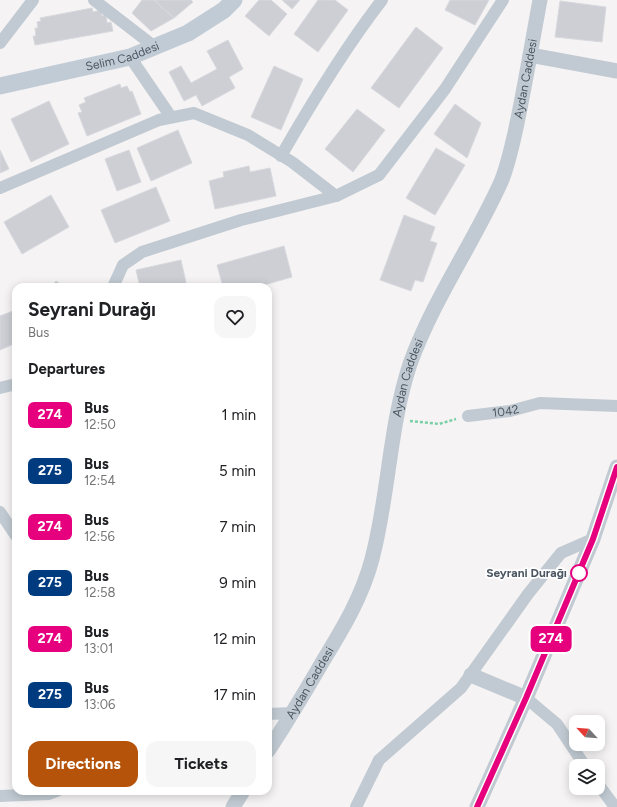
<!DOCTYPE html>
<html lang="en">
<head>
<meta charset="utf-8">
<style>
  :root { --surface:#fff; --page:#f6f6f6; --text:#202124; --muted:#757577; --accent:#b45309 }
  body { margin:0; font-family:Figtree,sans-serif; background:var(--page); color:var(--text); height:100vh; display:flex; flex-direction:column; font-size:15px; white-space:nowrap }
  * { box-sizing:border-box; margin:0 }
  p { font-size:13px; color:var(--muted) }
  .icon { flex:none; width:22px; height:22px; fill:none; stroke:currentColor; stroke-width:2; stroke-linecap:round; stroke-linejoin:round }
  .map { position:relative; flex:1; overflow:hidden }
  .side { position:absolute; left:12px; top:283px; width:260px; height:512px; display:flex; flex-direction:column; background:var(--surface); border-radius:12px; box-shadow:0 2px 10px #0003 }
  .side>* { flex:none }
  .badge { padding:0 8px; border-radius:6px; font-size:14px; line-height:26px }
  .needle { width:26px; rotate:296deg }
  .controls { position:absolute; left:569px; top:715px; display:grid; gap:8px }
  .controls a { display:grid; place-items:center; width:36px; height:36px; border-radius:8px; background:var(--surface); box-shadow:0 2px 10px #0003; font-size:20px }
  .map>.badge { position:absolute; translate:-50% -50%; box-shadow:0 0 0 2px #fff }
  h2 { padding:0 16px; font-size:15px; line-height:36px }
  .round { display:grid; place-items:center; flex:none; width:42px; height:42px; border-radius:12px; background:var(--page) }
  .head { display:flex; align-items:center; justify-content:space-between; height:68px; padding:0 16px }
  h1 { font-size:19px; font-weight:700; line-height:30px }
  .cta { display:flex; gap:8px; margin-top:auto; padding:8px 16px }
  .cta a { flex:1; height:46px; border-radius:12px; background:var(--accent); color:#fff; font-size:16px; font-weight:700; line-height:46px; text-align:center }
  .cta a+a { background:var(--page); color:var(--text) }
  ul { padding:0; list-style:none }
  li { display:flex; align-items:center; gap:12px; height:56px; padding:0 16px }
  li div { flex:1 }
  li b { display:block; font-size:15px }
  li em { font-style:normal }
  li .badge { min-width:44px; font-weight:700; text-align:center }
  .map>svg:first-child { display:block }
  .building { fill:#cdcfd5; stroke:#d7d9de }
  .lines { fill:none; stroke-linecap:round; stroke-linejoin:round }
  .path { stroke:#7ad0a6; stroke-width:2.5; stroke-dasharray:3 2; stroke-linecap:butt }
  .minor { stroke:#c1cad2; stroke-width:12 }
  .tertiary { stroke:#c1cad2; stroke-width:15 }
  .secondary { stroke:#c1cbd6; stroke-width:17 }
  .line-casing { stroke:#fff; stroke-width:9 }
  .line { stroke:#e6007e; stroke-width:6 }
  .stop-dot { fill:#fff; stroke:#e6007e; stroke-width:2 }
  .labels { text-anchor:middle; stroke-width:3.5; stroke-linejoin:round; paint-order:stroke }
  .street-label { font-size:12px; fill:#4a5661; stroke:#fff }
  .stop-label { font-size:12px; font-weight:bold; fill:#4a5661; stroke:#fff; text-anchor:end }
</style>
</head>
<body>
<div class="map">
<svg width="617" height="807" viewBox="0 0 617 807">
  <rect width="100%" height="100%" fill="#f5f3f3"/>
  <path class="building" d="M142,0H154L174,18L151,31L132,13Z
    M154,0H191L193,2L174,18Z
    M259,0H271L287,14L269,36L245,16Z
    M282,0H300L292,9Z
    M318,0H335L348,10L318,52L294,34Z
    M450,0H489L475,25L445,10Z
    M560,1L606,7L602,42L555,37Z
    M92,8L93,12L101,10L102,16L106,15L107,23L111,22L113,31L35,45L33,36H36L35,28H38L37,22L41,21L40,18Z
    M416,27L443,48L399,108L371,88Z
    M228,40L243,69L229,77L235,88L202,106L196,95L184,101L169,72L181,66L191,83L217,69L207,51Z
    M274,66L303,79L281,130L251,117Z
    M120,84L121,88L127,86L130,92L132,91L141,114L87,136L78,113L82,112L79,105L86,102L84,98Z
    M49,101L69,144L31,162L11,119Z
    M455,104L481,123L467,158L434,134Z
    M357,109L385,130L353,172L325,149Z
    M178,130L192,163L151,181L137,148Z
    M436,148L465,165L435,215L406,198Z
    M0,150L9,169L0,173Z
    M129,150L141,182L117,191L105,159Z
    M249,166L250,172L270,168L276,196L215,209L209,181L224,177L223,172Z
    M156,187L170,221L115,243L101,210Z
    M51,195L69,227L22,254L4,222Z
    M404,215L435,227L430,241L437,243L423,282L415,280L411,291L380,280Z
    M284,246L292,277L257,287H223L217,265Z
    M181,260L187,287H140L136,270Z
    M56,281L65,287H51Z
    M13,311L16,318V343L0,350V316Z"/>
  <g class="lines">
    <path class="path" d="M410,421L439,424L456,419"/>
    <g class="minor">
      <path d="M94,0L155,47"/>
      <path d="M0,43L33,0"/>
      <path d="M130,57L171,117"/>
      <path d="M281,156C312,102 344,49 382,0"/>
      <path d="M0,188L159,120L194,113L248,135L292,162L336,196"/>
      <path d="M113,287L123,265L142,252L241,220L336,196L379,175L445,89L503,0"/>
      <path d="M0,388L16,384"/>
      <path id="s1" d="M468,416L510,411L540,403L617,406"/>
      <path d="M0,512L16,536"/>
      <path d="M526,698L557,724L585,766"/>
      <path d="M268,714L293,713"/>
      <path d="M598,784L615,807"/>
      <path d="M0,796L49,794L57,791"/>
      <path d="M356,807L379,760L461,688L528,594L561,553L593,539"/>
    </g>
    <g class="tertiary">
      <path d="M530,55L617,71"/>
      <path d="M471,675L526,698"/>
      <path id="s2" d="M268,751C287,722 305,692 323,661C343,628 362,597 372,559C389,495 389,427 410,364C433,300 473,244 501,182C508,165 512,146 516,128C525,86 532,43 540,0"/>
      <path d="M233,807L243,791"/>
      <path d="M477,807L526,698L593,539L617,467"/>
    </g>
    <path class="secondary" id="s3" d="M0,86L130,57L188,33L224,10L234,0"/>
  </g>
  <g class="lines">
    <g class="line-casing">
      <path id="line" d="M477,807L526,698L593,539L617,467"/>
    </g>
    <use href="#line" class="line"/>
  </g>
  <circle class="stop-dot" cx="579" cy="573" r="8"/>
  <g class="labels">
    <g class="street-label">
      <text dy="4" stroke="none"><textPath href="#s3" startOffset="126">Selim Caddesi</textPath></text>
      <text dy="4" stroke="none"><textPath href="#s2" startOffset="728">Aydan Caddesi</textPath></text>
      <text dy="4" stroke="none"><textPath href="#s2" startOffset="404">Aydan Caddesi</textPath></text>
      <text dy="4" stroke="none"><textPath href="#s1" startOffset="38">1042</textPath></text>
      <text dy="4" stroke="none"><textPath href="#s2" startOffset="80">Aydan Caddesi</textPath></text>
    </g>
    <g class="stop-label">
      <text x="567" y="577">Seyrani Durağı</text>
    </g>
  </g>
</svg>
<div class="controls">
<a><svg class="needle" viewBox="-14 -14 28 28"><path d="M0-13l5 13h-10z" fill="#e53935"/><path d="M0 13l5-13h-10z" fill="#757577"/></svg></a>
<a><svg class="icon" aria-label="layers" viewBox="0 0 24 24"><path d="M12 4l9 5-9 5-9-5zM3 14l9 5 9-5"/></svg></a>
</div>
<b class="badge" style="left:551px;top:639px;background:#e6007e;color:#fff">274</b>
<section class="side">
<div class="head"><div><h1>Seyrani Durağı</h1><p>Bus</p></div><a class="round"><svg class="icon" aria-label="heart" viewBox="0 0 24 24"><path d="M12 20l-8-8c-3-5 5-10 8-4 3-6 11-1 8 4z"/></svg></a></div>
<h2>Departures</h2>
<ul>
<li><span class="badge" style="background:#e6007e;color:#fff">274</span><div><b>Bus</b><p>12:50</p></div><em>1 min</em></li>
<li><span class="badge" style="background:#003b80;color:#fff">275</span><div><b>Bus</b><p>12:54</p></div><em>5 min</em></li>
<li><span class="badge" style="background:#e6007e;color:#fff">274</span><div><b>Bus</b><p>12:56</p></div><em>7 min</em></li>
<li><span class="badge" style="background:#003b80;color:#fff">275</span><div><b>Bus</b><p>12:58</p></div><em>9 min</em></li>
<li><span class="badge" style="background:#e6007e;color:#fff">274</span><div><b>Bus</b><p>13:01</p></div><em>12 min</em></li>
<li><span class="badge" style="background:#003b80;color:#fff">275</span><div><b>Bus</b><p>13:06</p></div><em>17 min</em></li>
</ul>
<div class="cta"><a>Directions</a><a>Tickets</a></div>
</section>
</div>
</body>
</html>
